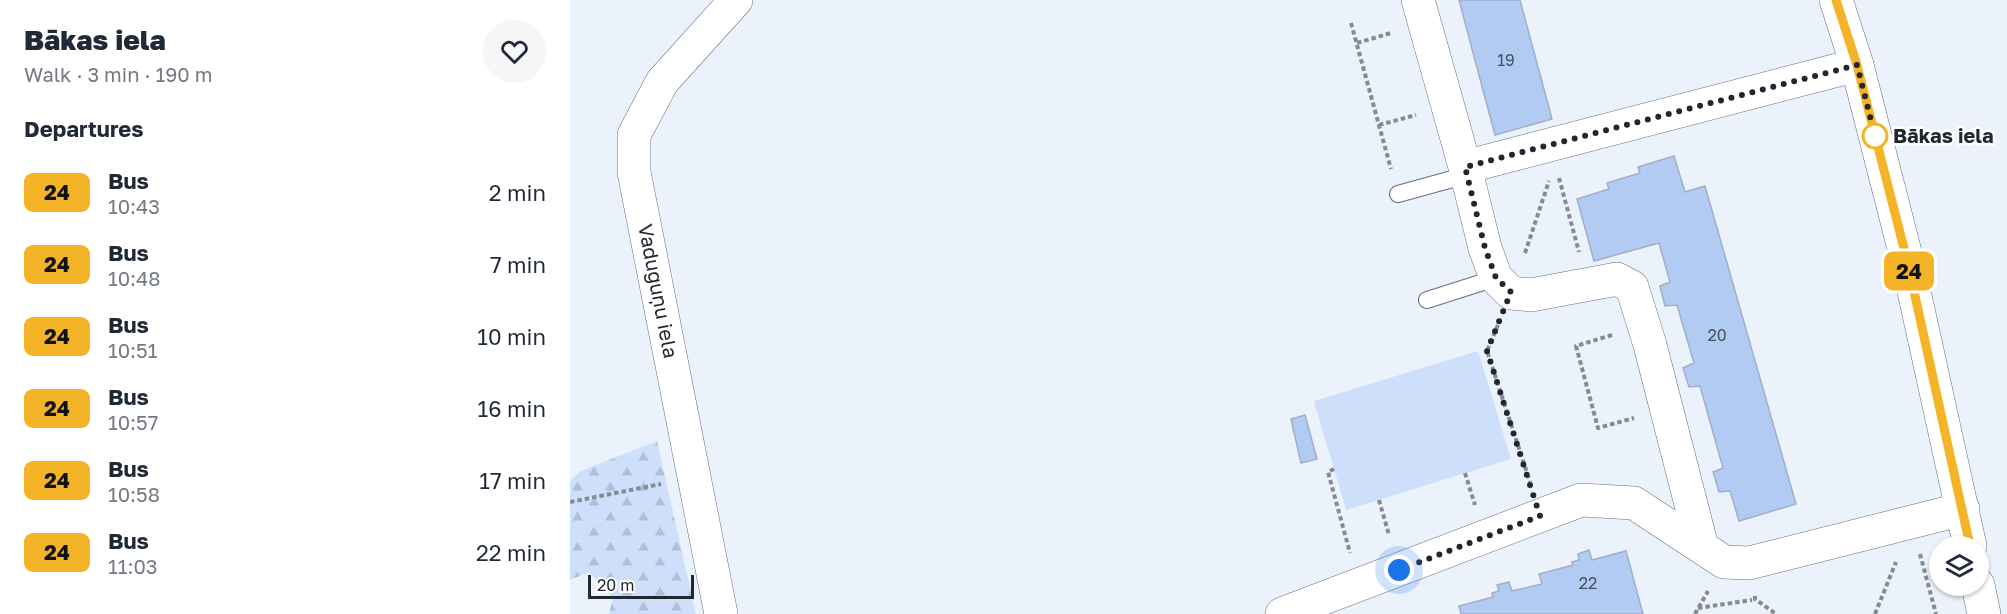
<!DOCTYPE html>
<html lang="en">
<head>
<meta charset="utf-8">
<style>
  :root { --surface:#fff; --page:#f6f6f7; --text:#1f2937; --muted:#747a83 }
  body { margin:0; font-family:"Golos Text",sans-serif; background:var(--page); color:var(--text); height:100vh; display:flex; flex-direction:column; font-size:22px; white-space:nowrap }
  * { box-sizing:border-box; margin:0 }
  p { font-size:20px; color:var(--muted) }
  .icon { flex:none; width:33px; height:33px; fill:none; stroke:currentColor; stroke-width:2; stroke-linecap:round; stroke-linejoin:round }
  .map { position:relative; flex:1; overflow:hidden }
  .drawer { display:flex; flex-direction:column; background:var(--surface); width:570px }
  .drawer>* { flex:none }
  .badge { padding:0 12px; border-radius:9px; font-size:21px; line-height:39px }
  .tools { position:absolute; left:1359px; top:536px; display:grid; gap:12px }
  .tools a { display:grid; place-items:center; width:60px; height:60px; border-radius:50%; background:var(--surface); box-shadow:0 2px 4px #0004; font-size:30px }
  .scale { position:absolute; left:18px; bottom:15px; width:106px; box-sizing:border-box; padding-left:6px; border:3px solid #212730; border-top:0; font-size:16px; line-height:21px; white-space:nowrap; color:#212730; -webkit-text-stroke:4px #fff; paint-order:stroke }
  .you { position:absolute; width:30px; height:30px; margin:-15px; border:4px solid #fff; border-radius:50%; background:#1a73e8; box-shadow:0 0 0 9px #1a73e833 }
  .map>.badge { position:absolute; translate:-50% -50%; box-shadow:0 0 0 3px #fff }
  h2 { padding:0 24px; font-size:22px; line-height:54px }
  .round { display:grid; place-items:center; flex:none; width:63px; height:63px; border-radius:32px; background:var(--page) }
  .head { display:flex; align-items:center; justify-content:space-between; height:102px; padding:0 24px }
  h1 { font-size:28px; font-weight:800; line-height:45px }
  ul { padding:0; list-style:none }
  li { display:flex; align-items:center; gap:18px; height:72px; padding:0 24px }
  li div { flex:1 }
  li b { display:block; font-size:22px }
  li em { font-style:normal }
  li .badge { min-width:66px; font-weight:700; text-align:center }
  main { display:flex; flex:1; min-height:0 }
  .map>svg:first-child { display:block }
  .forest { fill:url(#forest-firs) }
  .park { fill:#cddffb }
  .building { fill:#b2cbf3; stroke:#a0afc7; stroke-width:1.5 }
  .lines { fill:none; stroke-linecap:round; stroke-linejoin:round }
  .service-casing { stroke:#616f85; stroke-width:18 }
  .minor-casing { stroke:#616f85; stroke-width:34 }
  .secondary-casing { stroke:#616f85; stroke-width:34 }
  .path { stroke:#858b95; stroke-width:4; stroke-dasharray:4.5 3; stroke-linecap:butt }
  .service { stroke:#fff; stroke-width:16 }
  .minor { stroke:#fff; stroke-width:33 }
  .secondary { stroke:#fff; stroke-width:33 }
  .line-casing { stroke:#fff; stroke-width:14 }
  .line { stroke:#f4b427; stroke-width:9 }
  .walk { stroke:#212730; stroke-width:6; stroke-dasharray:0 10.8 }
  .stop-dot { fill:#fff; stroke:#f4b427; stroke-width:3 }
  .labels { text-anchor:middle; stroke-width:5; stroke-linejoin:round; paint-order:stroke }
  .number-label { font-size:16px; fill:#455061 }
  .stop-label { font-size:20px; font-weight:bold; fill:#212730; stroke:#fff; text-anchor:start }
  .street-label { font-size:20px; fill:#212730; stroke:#fff }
</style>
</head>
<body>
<main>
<section class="drawer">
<div class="head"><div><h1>Bākas iela</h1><p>Walk · 3 min · 190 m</p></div><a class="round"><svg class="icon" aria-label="heart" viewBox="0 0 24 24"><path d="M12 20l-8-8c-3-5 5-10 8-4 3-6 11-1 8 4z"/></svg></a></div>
<h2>Departures</h2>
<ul>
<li><span class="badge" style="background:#f4b427;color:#111">24</span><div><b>Bus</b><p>10:43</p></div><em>2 min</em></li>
<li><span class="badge" style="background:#f4b427;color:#111">24</span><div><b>Bus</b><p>10:48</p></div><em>7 min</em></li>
<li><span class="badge" style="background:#f4b427;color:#111">24</span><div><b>Bus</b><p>10:51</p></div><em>10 min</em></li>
<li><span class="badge" style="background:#f4b427;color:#111">24</span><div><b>Bus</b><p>10:57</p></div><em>16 min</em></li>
<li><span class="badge" style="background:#f4b427;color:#111">24</span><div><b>Bus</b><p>10:58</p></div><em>17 min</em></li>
<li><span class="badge" style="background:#f4b427;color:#111">24</span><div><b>Bus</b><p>11:03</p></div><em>22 min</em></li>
</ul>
</section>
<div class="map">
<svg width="1437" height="614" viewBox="0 0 1437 614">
  <defs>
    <pattern id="forest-firs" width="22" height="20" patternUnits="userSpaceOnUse" patternTransform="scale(1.5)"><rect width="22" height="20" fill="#cddffb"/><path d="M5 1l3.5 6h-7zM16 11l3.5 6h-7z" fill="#b0bfd7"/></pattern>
  </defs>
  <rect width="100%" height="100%" fill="#ecf2fc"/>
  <path class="forest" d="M87,441L126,614H39L43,598L19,572L0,580V481L11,471Z"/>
  <path class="park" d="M908,351L941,459L776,510L744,401Z"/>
  <path class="building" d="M889,0H950L982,119L925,135Z
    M1104,156L1115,192L1135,186L1226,504L1169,521L1160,491L1149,492L1143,472L1153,468L1130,386L1119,387L1113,368L1124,363L1107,305L1095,306L1090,286L1100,282L1089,243L1024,261L1007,199L1039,189L1037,183L1070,173L1068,167Z
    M735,415L747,459L731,463L721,419Z
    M1019,550L1022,560L1056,551L1073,614H891L889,606L923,597L922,593L929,591L927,585L939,582L942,591L972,584L969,574L1003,565L1002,562L1009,560L1008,554Z"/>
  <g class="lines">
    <g class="service-casing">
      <path id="service" d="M828,194L897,175
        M857,300L926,278"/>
    </g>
    <g class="minor-casing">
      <path id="minor" d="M848,0L895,167L1287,65
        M895,167L915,248L926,278L941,293L961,295L1047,279L1062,287L1080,345L1132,547
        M151,614L64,172V135L92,82L166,0
        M712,614L1011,500L1064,503L1154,562L1179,563L1393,509"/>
    </g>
    <g class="secondary-casing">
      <path id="secondary" d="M1266,0L1287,65L1338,264L1400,546
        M1408,585L1414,614"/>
    </g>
    <path class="path" d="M781,23L821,169
      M787,43L821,33
      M809,125L846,115
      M989,178L1009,252
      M955,253L979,181
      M928,325L917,351L960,482
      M1042,335L1006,346L1028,428L1064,418
      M764,469L758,472L780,553
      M895,473L905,505
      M809,500L819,535
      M0,502L91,484
      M1350,554L1366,614
      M1185,596V599L1206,614
      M1128,608L1182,600
      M1125,614L1138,591
      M1305,614L1326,562"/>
    <use href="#service" class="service"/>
    <use href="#minor" class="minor"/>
    <use href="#secondary" class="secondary"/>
  </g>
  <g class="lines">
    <g class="line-casing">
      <path id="line" d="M1266,0L1287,65L1338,264L1400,546"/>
    </g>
    <use href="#line" class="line"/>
    <path class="walk" d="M829,570L970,516L917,351L941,292L926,278L915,248L895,167L1287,65L1305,136"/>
  </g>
  <circle class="stop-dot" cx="1305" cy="136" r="12"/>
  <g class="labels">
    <g class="number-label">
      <text x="936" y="66">19</text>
      <text x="1147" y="341">20</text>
      <text x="1018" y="589">22</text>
    </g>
    <g class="stop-label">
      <text x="1323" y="143">Bākas iela</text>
    </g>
    <g class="street-label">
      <text transform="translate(88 291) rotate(79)" y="7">Vaduguņu iela</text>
    </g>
  </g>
</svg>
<div class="tools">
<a><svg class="icon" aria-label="layers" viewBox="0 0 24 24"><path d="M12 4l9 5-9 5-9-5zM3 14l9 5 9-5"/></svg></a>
</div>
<div class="scale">20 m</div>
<div class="you" style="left:829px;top:570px"></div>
<b class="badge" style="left:1339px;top:271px;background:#f4b427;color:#111">24</b>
</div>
</main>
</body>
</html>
